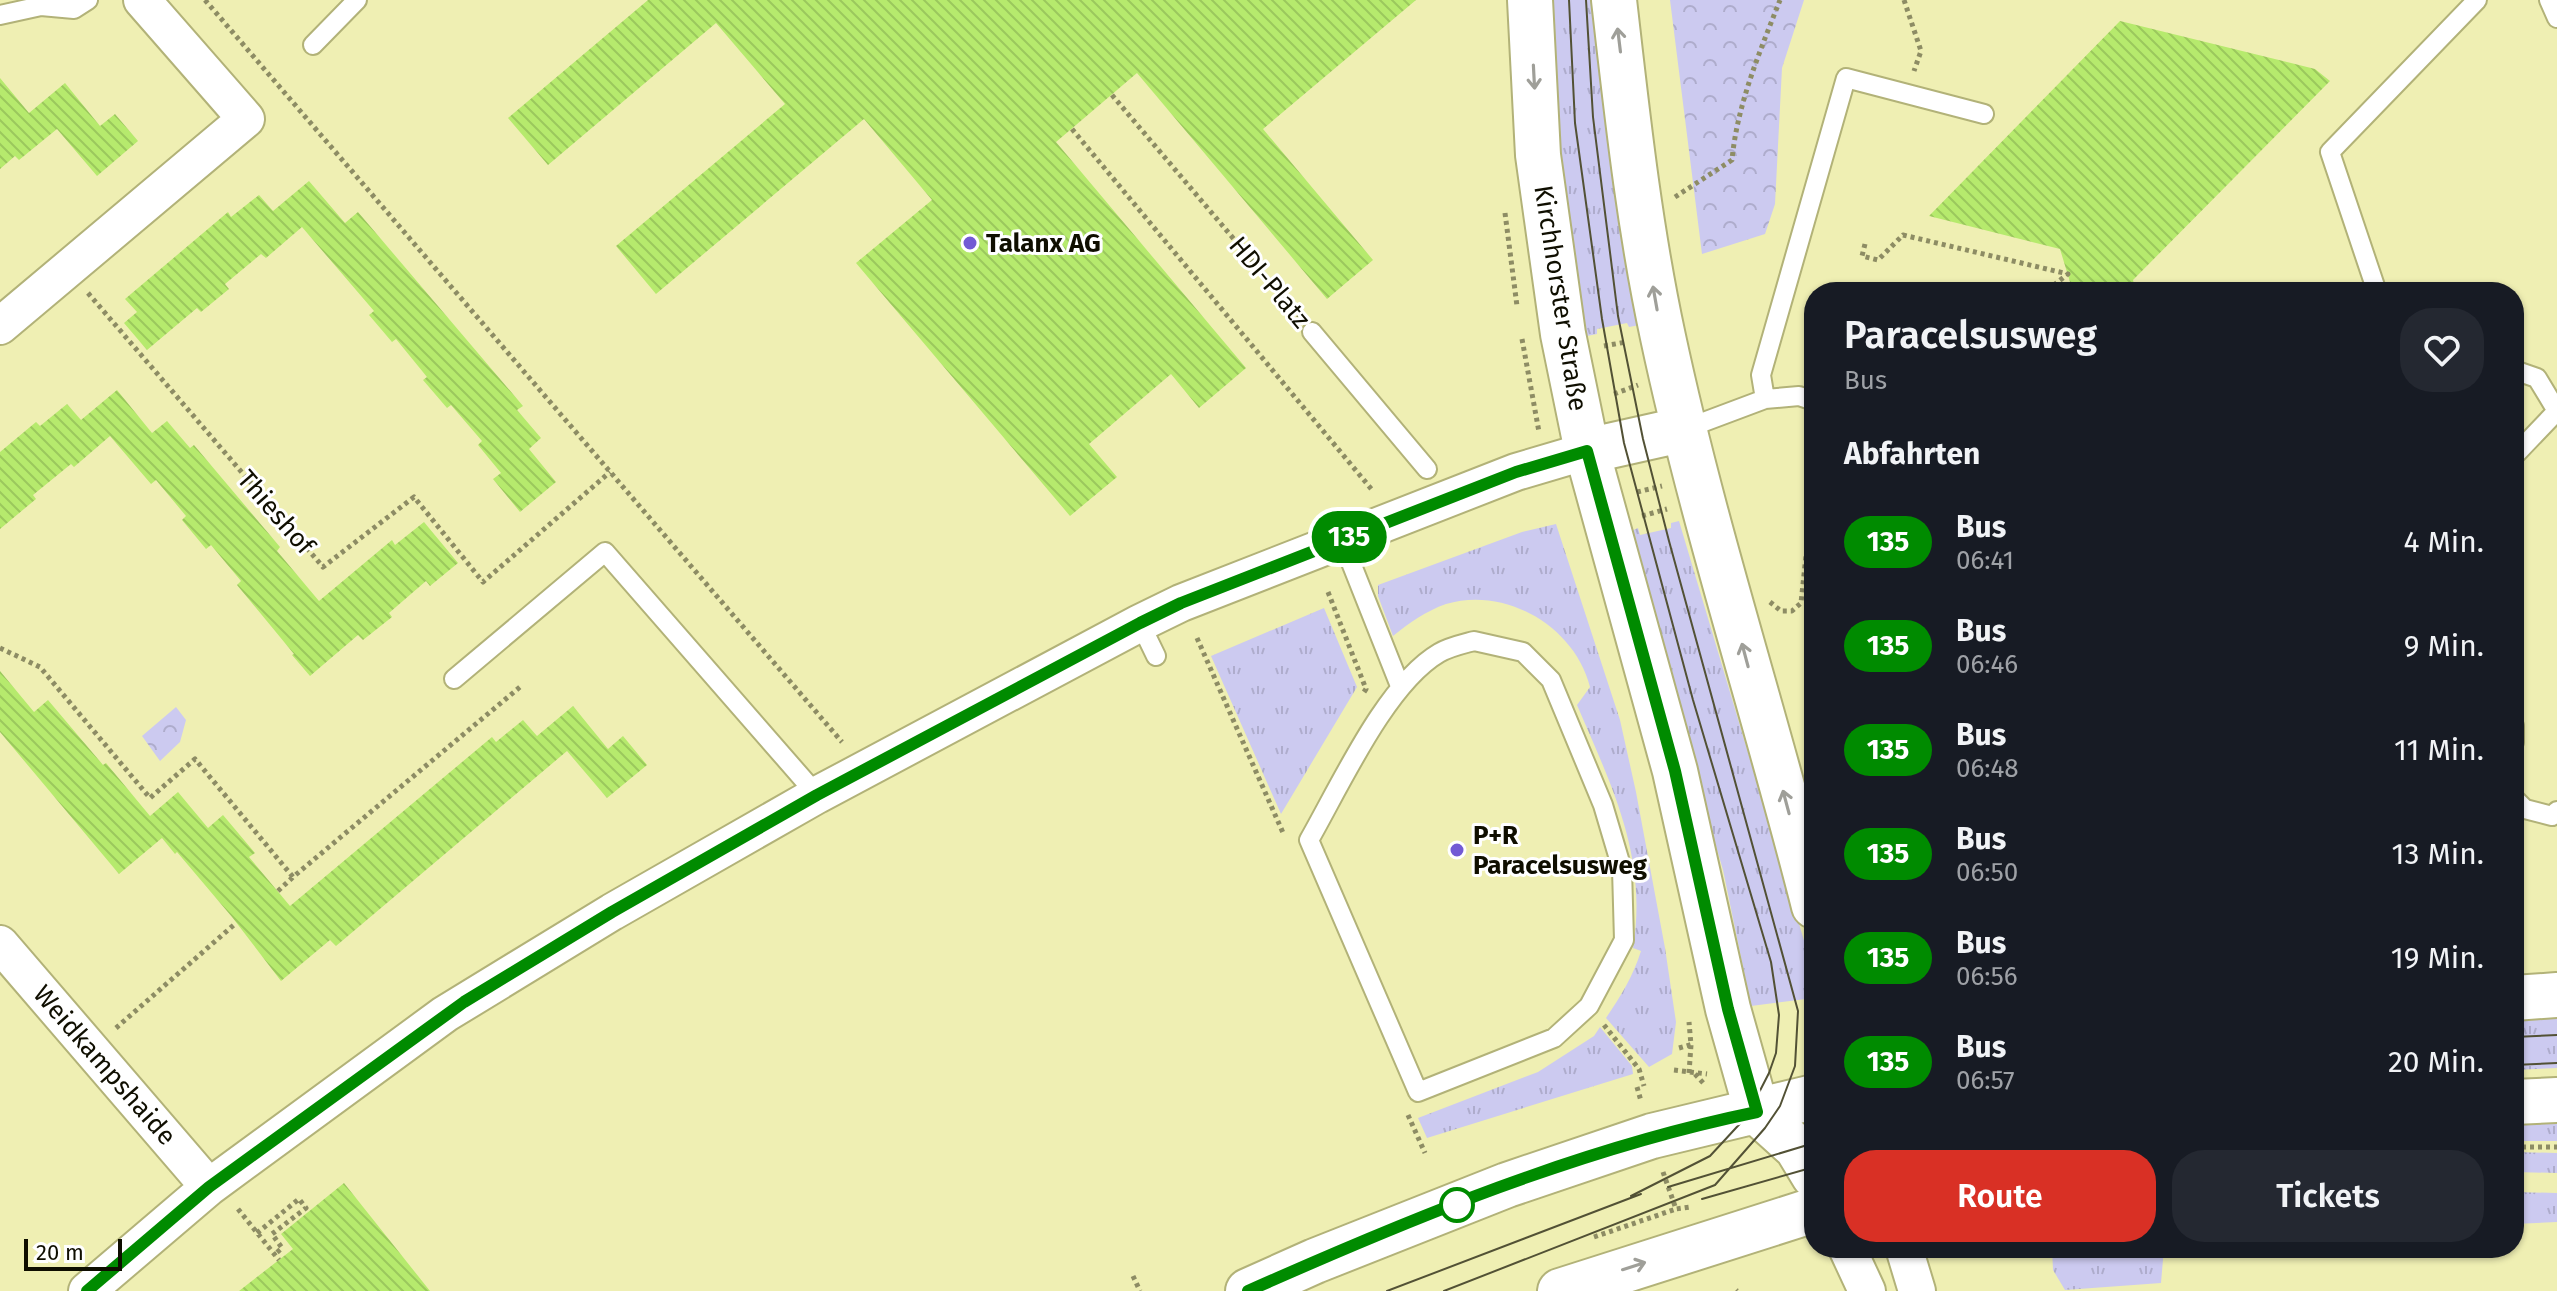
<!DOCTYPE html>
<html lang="de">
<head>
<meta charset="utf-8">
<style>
  :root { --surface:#171b24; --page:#242831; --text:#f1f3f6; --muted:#9ea1a6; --accent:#d93025 }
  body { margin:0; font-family:"Fira Sans",sans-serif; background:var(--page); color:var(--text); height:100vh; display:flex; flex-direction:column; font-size:30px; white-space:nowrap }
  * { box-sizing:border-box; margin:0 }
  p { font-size:26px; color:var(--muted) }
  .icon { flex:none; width:44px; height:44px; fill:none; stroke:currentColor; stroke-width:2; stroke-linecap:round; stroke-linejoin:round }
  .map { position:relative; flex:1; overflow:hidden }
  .details { position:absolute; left:1804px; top:282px; width:720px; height:976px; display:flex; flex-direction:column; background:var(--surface); border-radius:32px; box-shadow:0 2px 6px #0004 }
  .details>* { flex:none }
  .badge { padding:0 16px; border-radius:26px; font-size:28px; line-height:52px }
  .scale { position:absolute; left:24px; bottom:20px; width:98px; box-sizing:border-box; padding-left:8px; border:4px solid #0f0e00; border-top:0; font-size:22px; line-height:28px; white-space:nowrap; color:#0f0e00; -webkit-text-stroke:6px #fff; paint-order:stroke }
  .map>.badge { position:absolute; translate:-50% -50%; box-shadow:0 0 0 4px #fff }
  h2 { padding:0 40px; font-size:30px; line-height:72px }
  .round { display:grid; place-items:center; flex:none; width:84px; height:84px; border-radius:32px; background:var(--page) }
  .headline { display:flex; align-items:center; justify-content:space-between; height:136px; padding:0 40px }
  h1 { font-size:38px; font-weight:600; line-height:60px }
  .button { display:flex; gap:16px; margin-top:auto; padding:16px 40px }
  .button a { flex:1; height:92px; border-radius:32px; background:var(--accent); color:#fff; font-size:32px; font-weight:600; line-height:92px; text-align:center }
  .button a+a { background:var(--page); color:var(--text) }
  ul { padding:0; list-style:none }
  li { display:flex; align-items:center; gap:24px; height:104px; padding:0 40px }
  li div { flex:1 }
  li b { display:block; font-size:30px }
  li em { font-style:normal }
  li .badge { min-width:88px; font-weight:700; text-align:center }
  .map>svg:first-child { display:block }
  .grass { fill:url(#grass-tufts) }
  .park { fill:url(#park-crowns) }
  .building { fill:url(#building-back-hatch) }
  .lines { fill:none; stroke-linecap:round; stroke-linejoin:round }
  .service-casing { stroke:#b2b278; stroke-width:22 }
  .minor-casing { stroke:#b2b278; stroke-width:40 }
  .secondary-casing { stroke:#b2b278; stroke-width:48 }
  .path { stroke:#8d8c64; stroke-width:5; stroke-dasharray:4 4; stroke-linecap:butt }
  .service { stroke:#fff; stroke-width:18 }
  .minor { stroke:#fff; stroke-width:36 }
  .secondary { stroke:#fff; stroke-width:44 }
  .tram { stroke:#525135; stroke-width:2 }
  .oneway { stroke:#9f9f99 }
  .line-casing { stroke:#fff; stroke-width:18 }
  .line { stroke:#008b00; stroke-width:12 }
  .poi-dot { fill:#725ad4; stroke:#fff; stroke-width:3 }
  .stop-dot { fill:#fff; stroke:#008b00; stroke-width:4 }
  .labels { text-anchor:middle; stroke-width:6; stroke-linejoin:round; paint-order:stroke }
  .poi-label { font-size:26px; font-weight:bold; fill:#0f0e00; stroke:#fff; text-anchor:start }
  .street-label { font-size:26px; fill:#0f0e00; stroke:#fff }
</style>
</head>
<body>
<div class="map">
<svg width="2557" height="1291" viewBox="0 0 2557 1291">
  <defs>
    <pattern id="grass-tufts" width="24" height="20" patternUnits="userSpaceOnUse" patternTransform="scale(2)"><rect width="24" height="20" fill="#cccaf0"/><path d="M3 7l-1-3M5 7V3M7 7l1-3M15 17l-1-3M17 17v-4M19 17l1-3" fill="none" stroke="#aeaccc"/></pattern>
    <pattern id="park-crowns" width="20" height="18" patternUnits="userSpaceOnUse" patternTransform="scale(2)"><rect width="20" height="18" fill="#cccaf0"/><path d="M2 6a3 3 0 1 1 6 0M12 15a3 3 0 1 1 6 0" fill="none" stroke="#aeaccc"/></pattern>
    <pattern id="building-back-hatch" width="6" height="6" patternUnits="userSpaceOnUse" patternTransform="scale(2)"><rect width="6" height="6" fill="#b6ea6d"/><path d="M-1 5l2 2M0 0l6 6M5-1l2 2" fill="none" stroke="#9bc85d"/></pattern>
  </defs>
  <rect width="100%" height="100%" fill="#efefb3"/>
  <path class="grass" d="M1544,0H1602L1640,325L1629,327L1627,323L1597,329V334L1587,336L1557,153Z
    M1679,521L1814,974V1012L1809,1011L1806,999L1751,1006L1723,870L1648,615L1627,533L1638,528L1640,535L1671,528V523Z
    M1556,524L1620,720L1636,792L1665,948L1676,1022L1672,1054L1649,1067L1606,1018C1621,996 1633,976 1641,951L1633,948C1648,857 1612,787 1577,705L1590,687C1575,627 1506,586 1446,604C1426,611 1409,623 1393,636L1378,596V585L1522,532Z
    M1324,608L1357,687L1281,814L1211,656Z
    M2557,1016V1068L2514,1070V1017Z
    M1600,1027L1632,1066L1633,1074L1427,1138L1418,1118L1538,1072L1594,1036Z
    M2557,1121V1141H2514V1122Z
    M2514,1152L2557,1153V1173L2514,1172Z
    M2514,1192L2557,1193V1222L2514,1224Z
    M2052,1248H2164L2161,1283L2065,1290L2053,1270Z"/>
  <path class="park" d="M1670,0H1804L1782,68L1775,204L1765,234L1702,254Z
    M176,707L186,720L180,742L160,761L142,736Z"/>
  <path class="building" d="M648,0H1416L1263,129L1373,260L1327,299L1137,73L1056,142L1246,368L1199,408L1171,374L1089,444L1117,477L1070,516L856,263L932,200L864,119L656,294L616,246L785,104L716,23L548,165L508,118Z
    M2120,21L2315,69L2330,81L2133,280L2136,292H2073L2060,249L1929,216Z
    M0,78L29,113L65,83L100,126L115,114L138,141L97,176L57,129L19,160L15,156L0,169Z
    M309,181L345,223L358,212L523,406L517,410L541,438L529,449L556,482L520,512L493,479L501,473L478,445L482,441L451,405L447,408L423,380L427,377L396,339L392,342L369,315L374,311L302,227L266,258L261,254L225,284L229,289L201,312L197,308L147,350L124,323L137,312L125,299L228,212L231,217L259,195L273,211Z
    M117,390L152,433L167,421L190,448L194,445L280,547L277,551L319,601L392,540L395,545L424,522L458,563L430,586L426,581L389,613L392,617L363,640L358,635L310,676L292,655L294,654L237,585L241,581L211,545L206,549L182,520L186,516L156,480L151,484L110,436L74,467L71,464L33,495L36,499L0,529V452L36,422L40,426L67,404L81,420Z
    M0,671L34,712L48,700L103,765L106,763L150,816L178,792L208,828L223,815L255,853L249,857L290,906L492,737L496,742L523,720L537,736L573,706L608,749L623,736L647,765L607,798L567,751L336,946L330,940L281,981L232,917L177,852L175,854L162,838L119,874L0,732Z
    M344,1183L430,1291H239L293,1249L281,1234Z"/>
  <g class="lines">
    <g class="service-casing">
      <path id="service" d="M2549,0L2557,18
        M0,15L41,6L74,9L88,0
        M313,45L357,0
        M2377,292L2330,152L2477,0
        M1312,332L1427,469
        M2514,370L2537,378L2557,411L2514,456
        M1765,399L1761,375L1846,78L1984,114
        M1685,429L1765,399L1799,396L1814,401
        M1342,540L1400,686
        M1140,623L1156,656
        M1474,641L1523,652L1551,680L1603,805L1622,869L1624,940L1589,1006L1554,1038L1418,1092L1309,840C1340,786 1386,684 1439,653C1449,647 1463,644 1474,641Z
        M454,679L605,552L817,795
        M2514,726V742
        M2514,798L2525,809L2552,816L2557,811"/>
    </g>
    <g class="minor-casing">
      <path id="minor" d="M0,326L246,119L142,0
        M0,944L209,1187
        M1847,1248L1867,1291
        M1904,1248L1917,1291
        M87,1291L209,1187L445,1014L612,912L817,795L1140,623L1181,603L1516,472L1587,451"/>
    </g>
    <g class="secondary-casing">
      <path id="secondary" d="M1530,0L1538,155L1563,334L1587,451L1675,771L1728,1009L1757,1112L1797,1148L1814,1176
        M1614,0C1627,113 1639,226 1663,337C1704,529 1766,716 1814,906
        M1587,451L1685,429
        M2514,998L2557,995
        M2514,1102L2557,1100
        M1248,1291L1315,1261L1507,1185L1652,1136L1814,1097
        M1560,1291L1814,1210"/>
    </g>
    <path class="path" d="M205,0L842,742
      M1904,0L1921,51L1914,71
      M1112,95L1299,316
      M1072,129L1373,491
      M1675,197L1732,160C1737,105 1760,51 1780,0
      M1505,213L1517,306
      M1865,244L1862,256L1878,260L1903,235L2068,274L2045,292
      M88,293L323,567L414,497L483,582L610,472
      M1522,339L1539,432
      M1604,346L1626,342
      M1614,394L1638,385
      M1637,492L1662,486
      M1642,516L1667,509
      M1328,592L1366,689L1364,692
      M1770,602L1781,611H1792L1801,603L1806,556L1814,539
      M1197,638L1284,835
      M0,648L40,667L150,798L195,759L293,877L520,687
      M278,891L293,877
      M1604,1025L1639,1069L1644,1086
      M1810,1026H1814
      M116,1028L236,923
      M1679,1048L1693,1044
      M1674,1070L1707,1074
      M1689,1073L1691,1045L1689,1022
      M1695,1074L1705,1085
      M1637,1087L1641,1101
      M1408,1115L1425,1153
      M2514,1147H2557
      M1663,1172L1676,1209L1690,1207
      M238,1209L279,1260
      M257,1233L299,1199L306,1208L272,1234L282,1248L274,1255
      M1594,1237L1676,1209
      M1133,1276L1140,1291
      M1736,1290L1737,1291"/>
    <use href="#service" class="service"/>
    <use href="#minor" class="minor"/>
    <use href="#secondary" class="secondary"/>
    <path class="tram" d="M1569,0L1575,123L1602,319L1624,443L1693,700L1771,962L1779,1015L1776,1053L1769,1073L1747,1116L1710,1156L1631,1196
      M2514,1037L2557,1035
      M2514,1065L2557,1063
      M1668,1187L1814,1143
      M1702,1199L1814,1167
      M1387,1291L1641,1194
      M1444,1291L1715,1185L1765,1128L1780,1106L1795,1066L1798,1011L1669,541L1643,439L1618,316L1593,117L1586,0"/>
  </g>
  <defs><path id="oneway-shaft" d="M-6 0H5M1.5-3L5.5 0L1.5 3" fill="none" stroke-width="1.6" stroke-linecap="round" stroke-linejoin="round" transform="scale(2)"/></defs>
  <g class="oneway">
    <use href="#oneway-shaft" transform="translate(1619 40) rotate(-97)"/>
    <use href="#oneway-shaft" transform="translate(1534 77) rotate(87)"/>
    <use href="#oneway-shaft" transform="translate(1655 298) rotate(-100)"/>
    <use href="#oneway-shaft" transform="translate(1745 655) rotate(-105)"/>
    <use href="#oneway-shaft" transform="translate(1786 802) rotate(-105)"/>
    <use href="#oneway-shaft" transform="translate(1634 1266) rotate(-18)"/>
  </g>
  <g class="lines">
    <g class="line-casing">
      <path id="line" d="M87,1291L209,1187L464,1002L612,912L817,795L1140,623L1181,603L1516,472L1587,451L1675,771L1728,1009L1757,1112C1581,1148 1412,1218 1248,1291"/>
    </g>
    <use href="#line" class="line"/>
  </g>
  <g class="poi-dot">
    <circle cx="970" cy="243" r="8"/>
    <circle cx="1457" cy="850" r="8"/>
  </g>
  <circle class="stop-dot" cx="1457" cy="1205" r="16"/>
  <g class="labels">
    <g class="poi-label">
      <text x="986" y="252">Talanx AG</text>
      <text x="1473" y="844">P+R<tspan x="1473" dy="30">Paracelsusweg</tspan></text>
    </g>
    <g class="street-label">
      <text transform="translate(1270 282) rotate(50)" y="9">HDI-Platz</text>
      <text transform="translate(1561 298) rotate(81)" y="9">Kirchhorster Straße</text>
      <text transform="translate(276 512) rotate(49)" y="9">Thieshof</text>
      <text transform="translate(105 1065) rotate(49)" y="9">Weidkampshaide</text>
    </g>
  </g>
</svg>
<div class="scale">20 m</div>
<b class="badge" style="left:1349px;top:537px;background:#008b00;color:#fff">135</b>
<section class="details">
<div class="headline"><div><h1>Paracelsusweg</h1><p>Bus</p></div><a class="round"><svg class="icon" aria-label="heart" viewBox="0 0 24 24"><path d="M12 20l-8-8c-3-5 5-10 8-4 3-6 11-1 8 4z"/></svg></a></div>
<h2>Abfahrten</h2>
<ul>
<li><span class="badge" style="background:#008b00;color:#fff">135</span><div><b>Bus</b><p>06:41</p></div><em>4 Min.</em></li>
<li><span class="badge" style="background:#008b00;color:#fff">135</span><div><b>Bus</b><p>06:46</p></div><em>9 Min.</em></li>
<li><span class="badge" style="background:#008b00;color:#fff">135</span><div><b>Bus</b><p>06:48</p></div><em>11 Min.</em></li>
<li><span class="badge" style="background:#008b00;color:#fff">135</span><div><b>Bus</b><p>06:50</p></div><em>13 Min.</em></li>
<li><span class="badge" style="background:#008b00;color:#fff">135</span><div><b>Bus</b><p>06:56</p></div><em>19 Min.</em></li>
<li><span class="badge" style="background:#008b00;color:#fff">135</span><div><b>Bus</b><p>06:57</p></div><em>20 Min.</em></li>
</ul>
<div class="button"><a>Route</a><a>Tickets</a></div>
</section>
</div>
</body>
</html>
